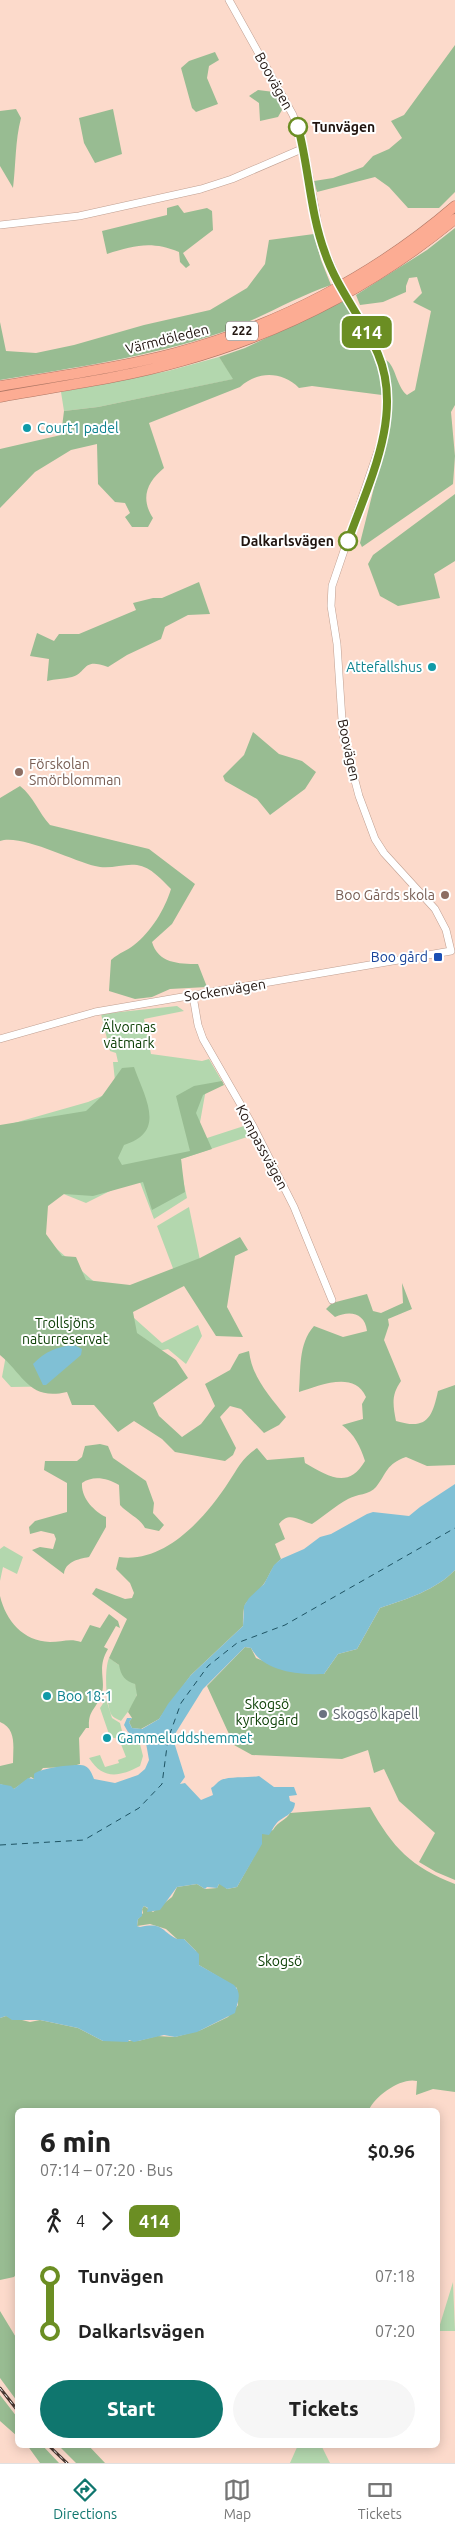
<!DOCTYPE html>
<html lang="en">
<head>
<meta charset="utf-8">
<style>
  :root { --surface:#fff; --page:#f6f6f6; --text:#222; --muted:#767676; --line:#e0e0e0; --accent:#0f766e }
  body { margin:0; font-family:Ubuntu,sans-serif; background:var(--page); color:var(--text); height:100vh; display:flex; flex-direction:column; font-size:19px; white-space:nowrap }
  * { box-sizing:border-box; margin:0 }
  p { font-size:16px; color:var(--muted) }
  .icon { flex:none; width:28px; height:28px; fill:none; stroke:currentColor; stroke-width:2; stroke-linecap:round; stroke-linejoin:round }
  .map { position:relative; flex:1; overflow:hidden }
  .sheet { position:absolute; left:15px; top:2108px; width:425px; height:340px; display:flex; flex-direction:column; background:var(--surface); border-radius:8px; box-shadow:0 2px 12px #0003 }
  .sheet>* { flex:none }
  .badge { padding:0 10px; border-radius:8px; font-size:18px; line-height:32px }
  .map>.badge { position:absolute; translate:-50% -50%; box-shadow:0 0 0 2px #fff }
  .legs { display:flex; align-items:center; gap:8px; height:55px; padding:0 25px; font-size:16px }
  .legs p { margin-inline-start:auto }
  .head { display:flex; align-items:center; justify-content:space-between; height:85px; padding:0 25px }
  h1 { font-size:28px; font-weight:800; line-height:38px }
  .primary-button { display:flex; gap:10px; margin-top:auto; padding:10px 25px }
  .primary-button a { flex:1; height:58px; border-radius:30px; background:var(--accent); color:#fff; font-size:20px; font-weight:800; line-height:58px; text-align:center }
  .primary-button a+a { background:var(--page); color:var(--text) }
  ul { padding:0 25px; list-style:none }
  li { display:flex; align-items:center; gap:18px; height:55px; font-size:19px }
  li i { display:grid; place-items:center; width:8px; height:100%; margin:0 6px; background:currentColor }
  li i::after { content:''; width:12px; height:12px; margin:-6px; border:4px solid; border-radius:50%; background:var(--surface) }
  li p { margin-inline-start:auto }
  li:first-child i { background:linear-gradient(#0000 50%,currentColor 0) }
  li:last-child i { background:linear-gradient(currentColor 50%,#0000 0) }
  .tab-bar { display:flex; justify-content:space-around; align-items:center; height:70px; border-top:1px solid var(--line); background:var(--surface); font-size:14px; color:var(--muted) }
  .tab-bar a { display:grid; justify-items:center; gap:2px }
  .tab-bar .current { color:var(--accent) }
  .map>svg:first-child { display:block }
  .green { fill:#b3d7ae }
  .forest { fill:#98bc92 }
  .water { fill:#80c0d5 }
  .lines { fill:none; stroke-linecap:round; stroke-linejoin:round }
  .ferry { stroke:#1e5363; stroke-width:1; stroke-dasharray:6 5; stroke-linecap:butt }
  .minor-casing { stroke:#bf9f91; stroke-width:8 }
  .highway-casing { stroke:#af7765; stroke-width:11 }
  .minor { stroke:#fff; stroke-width:7 }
  .highway { stroke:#fcac93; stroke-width:10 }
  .rail-casing { stroke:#483831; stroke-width:3 }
  .rail { stroke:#fff; stroke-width:1; stroke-dasharray:4; stroke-linecap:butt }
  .line-1-casing { stroke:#fff; stroke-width:11 }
  .line-1 { stroke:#6b8e23; stroke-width:8 }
  .stop-1-dot { fill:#fff; stroke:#6b8e23; stroke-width:2.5 }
  .culture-dot { fill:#0f9aa8; stroke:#fff; stroke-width:2 }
  .education-dot { fill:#8d6e63; stroke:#fff; stroke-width:2 }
  .transit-dot { fill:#1a4fb4; stroke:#fff; stroke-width:2 }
  .worship-dot { fill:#6b7280; stroke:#fff; stroke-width:2 }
  .labels { text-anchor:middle; stroke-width:4; stroke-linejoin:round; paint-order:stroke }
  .shield { fill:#fff; stroke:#635a57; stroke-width:1 }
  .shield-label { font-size:12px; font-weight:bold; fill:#20140f }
  .street-label { font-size:14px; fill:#20140f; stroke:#fff }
  .stop-label { font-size:14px; font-weight:bold; fill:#20140f; stroke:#fff; text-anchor:start }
  .culture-label { font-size:14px; fill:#0d838f; stroke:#fff; text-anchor:start }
  .education-label { font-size:14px; fill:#785e54; stroke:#fff; text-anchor:start }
  .transit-label { font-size:14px; fill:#164399; stroke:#fff; text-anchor:end }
  .park-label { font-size:14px; fill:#0d4006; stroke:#fff }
  .worship-label { font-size:14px; fill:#5b616d; stroke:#fff; text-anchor:start }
</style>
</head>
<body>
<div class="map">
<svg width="455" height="2463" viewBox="0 0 455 2463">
  <rect width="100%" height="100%" fill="#fcdacb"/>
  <path class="green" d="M219,357L234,379L98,407L64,411L61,392L168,371Z
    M177,1006L184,1011L144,1019L151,1054L202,1061L209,1059L223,1083L206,1089L199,1128L204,1139L247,1125L253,1135L181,1159L182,1175L187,1198L154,1219L138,1177L86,1203L56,1191L33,1228L108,1294L174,1271L157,1226L189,1207L200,1260L124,1309L162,1343L198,1325L202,1336L186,1364L168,1349L122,1359L75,1386L11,1387L2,1377L9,1339L0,1340V1127L88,1102L116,1090L113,1062H118L116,1053L110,1051L101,1014Z
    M4,1546L23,1557L17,1574L3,1567L0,1581V1549Z
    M109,1658C120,1665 138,1679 137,1694C136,1703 126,1714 121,1721C118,1719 113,1718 111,1714C106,1702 104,1670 109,1658Z
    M106,1699L112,1718L120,1723L123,1735L140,1744L143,1756L140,1766C119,1777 103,1780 89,1758L100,1755L105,1767L119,1763L118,1760L126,1757L119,1739L110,1737L100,1708Z
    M453,2282L455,2331H438Z
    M298,2445H321L330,2463H290Z"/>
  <path class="forest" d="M455,45V192L439,208H408L389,187L375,177L317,192L314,181L333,178L363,167L373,156L389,149L402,138L391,121L404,115Z
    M215,52L219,60L209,66L207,78L218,104L196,112L192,108L181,68L189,61Z
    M258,90L274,92L282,110L278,117L260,121L259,103L249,96Z
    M16,109L21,118C15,141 16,164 13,188L0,166V111Z
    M113,109L122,154L95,163L84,143L79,118Z
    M178,205L184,213L207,208L212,211L213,230L183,253L190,265L186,268L180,262L179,252C152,241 135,245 107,254L102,231L167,215V208Z
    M455,228V405L451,412L455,456L453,484L362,547L360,543L391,420V384L386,360C396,366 396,386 407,395L415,390L431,311L413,302L422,293L417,277L409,278L406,286V292L383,302L360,305L356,295L427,250Z
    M314,234L321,260L331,285C293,298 258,320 220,333C149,357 73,368 0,380V322L6,351L36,353L74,345L144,325L210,310L247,288L265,264L269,240Z
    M346,300L378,363L382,395L312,386L299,388C282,371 257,371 240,387L149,423L164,468C147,482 140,498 153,518L148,527H132L125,517L130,513L125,503L115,502L98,484L97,444L71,450L35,472L0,508V449L61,435L64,411L98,407L233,379L219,357L245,348Z
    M455,494V561L434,574L440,598L398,606L380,596L368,564L373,555Z
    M199,582L210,614L188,615L165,627L161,639L127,655L108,667C82,657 88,672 72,677C64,679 55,679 47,681L49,659L30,656L37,633L54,641L59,634H79L136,610L133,603L153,598H162Z
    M253,732L279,754L302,761L316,772L305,789L270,815L257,799L225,781L223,776L244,755Z
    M20,786C34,797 38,812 50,825L149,849L195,884L172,924L152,942C158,963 178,964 198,964L207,987L170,989L152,997L135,999L109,991L111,960C120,952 127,951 134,945C151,932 165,909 171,889C162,880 151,867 137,865C124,863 110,870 95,866C72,861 22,834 0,841V798Z
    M134,1067C145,1098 167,1132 124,1145L118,1158L122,1165L190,1151L176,1096L194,1086L222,1081L224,1085L203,1095L196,1113L212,1149L181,1159L185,1192L152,1210L143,1182L93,1196L64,1194L48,1206L46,1234L62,1256L76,1257L86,1280L130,1285L200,1258L240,1237L248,1250L235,1256L227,1307L243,1337L216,1336L184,1286L133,1312L137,1333L176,1360L188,1378L153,1403L159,1416L182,1437L201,1424L215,1406L205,1384L230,1370L239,1354L249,1351C252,1378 270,1396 286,1417L279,1425L264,1433L241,1409L230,1406L220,1417L236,1448L233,1455L225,1461L175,1452L162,1439L134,1421L118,1432L94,1405H72L67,1392C29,1401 24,1375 0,1355V1125L86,1111L102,1096L122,1068Z
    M402,1283L412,1309L388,1319L389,1325L384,1340L401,1381C391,1395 393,1405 396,1421C426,1430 432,1419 438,1391L455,1385V1465L427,1466L406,1457C386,1464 387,1473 376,1487C370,1495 356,1494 348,1499C335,1506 324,1516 312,1524C298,1520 289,1511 279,1524L285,1539L275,1544L281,1559C270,1568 270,1576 263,1585C247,1606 243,1595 243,1626L191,1675L159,1719L141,1729L132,1728L129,1722L132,1718L128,1712L137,1695L135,1684C125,1681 121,1676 119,1665L109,1658L127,1619L92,1594L96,1588L125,1599L132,1598L134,1593L130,1583L116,1569L119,1557C165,1564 206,1517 228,1483C238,1468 242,1458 257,1448L267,1460L304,1457L305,1463C328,1476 348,1490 365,1461C360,1446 355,1435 342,1425L363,1419L362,1404L366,1397C354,1370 319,1386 299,1392C301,1369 298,1344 314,1326L343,1337L367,1331C365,1313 350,1310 335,1317L326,1309L332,1303L367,1294L373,1311L381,1313L403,1303Z
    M100,1444L108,1446L113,1458L146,1481L154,1503L153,1513L164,1525L159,1531L145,1528C140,1518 128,1514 120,1505L119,1485C107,1478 93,1475 82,1483C81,1498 94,1511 106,1517V1527L89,1557C78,1559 65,1562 64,1574L32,1550L40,1547L53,1549L56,1539L54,1534L41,1531L30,1534L29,1527L35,1521L67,1512V1483L44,1470L45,1461H77L82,1457L85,1446Z
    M455,1570V1880L436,1872L419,1862L435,1833L399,1801L384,1769L374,1773L368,1750L342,1759L252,1755L234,1745L207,1686L245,1647L251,1648L256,1658L266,1662L324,1674L338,1654L357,1649L380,1608C407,1599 436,1590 455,1570Z
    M0,1596C6,1621 23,1641 50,1642C62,1642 70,1638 81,1642L90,1625L100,1628L109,1614L118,1621L120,1628L116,1626L104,1647L108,1649C96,1669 107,1680 101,1696C95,1710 88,1711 89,1728H86L79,1738L80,1764L70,1767L43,1768L34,1779L31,1777L14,1789L0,1784V1766L13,1763C13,1747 17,1729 0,1722Z
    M370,1807C393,1848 411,1867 455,1884V2092L433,2089L416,2095L417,2081C401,2077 375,2096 369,2110H18L17,2273L14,2277L0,2280V2018L6,2016L30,2022L40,2020L78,2028L103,2041H138L157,2036L175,2037L201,2030L228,2017L238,2005L237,1988L199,1965L196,1951L184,1939H177L166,1929L150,1924L137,1926L138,1919L143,1913L142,1909L144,1906L153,1912L172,1897L177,1887L197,1884L205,1889L217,1888L219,1884H222L227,1889L237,1887L261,1844L262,1834L273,1830C278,1821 287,1820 290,1813Z
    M0,2311L17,2339V2401L0,2378Z
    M0,2395L17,2417V2436L0,2421Z
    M27,2445H42L59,2463H40Z
    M58,2445H88L105,2463H76Z"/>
  <path class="water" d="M74,1345L82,1349L81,1355L46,1385H43L33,1364C46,1351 56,1347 74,1345Z
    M455,1484V1570C436,1590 407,1599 380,1608L357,1649L338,1654L324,1674C300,1675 264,1672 251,1648L245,1647L203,1689L175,1734L174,1742L185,1777L180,1784L185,1783L201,1800L213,1795L211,1788C215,1786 217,1782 221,1780C230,1776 249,1778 259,1776L274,1787H294L297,1795L289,1796L290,1801L295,1803C294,1816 282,1816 276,1824C273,1827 272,1831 269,1835L262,1834V1844L237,1887L227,1889L219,1884L217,1888L207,1887L205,1889L197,1884L177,1887L160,1910L147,1912L148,1908L144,1906L142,1909V1916L138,1919L137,1926L140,1927C163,1922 160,1930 177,1939H184L199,1954V1965L234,1985C243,1994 237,2003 235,2013L197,2032L175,2037L164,2035L134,2042L129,2040L128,2042L103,2041L78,2028L40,2020H12L6,2016L0,2018V1784L11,1786L14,1789L28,1778L34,1779V1774C40,1768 80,1763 85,1766C90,1768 92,1774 94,1779L115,1783L138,1775L145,1769L149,1760L146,1743L128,1732L124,1725L127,1718H132L129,1722L132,1728L142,1729L159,1719L168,1704L191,1675L243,1626L244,1606L249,1598L264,1584L274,1565L281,1559L304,1549L320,1537L331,1534L367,1514L373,1512L409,1516L420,1507Z"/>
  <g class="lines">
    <path class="ferry" d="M0,1845L84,1840L139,1808L162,1784L168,1739L181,1703L208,1666L237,1643L285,1625L455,1528"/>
    <g class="minor-casing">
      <path id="minor" d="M229,0L293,115L304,148L321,241L338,281
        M0,225L79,216L201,189L232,179L304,148
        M193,996L198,1025L203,1039L253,1126L294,1207L332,1300
        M0,1039L95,1012L451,951L446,930L435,909L384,853L375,839L359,796L343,735L337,644L331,606L332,586L382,439L387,411L385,379L381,362L348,299"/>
    </g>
    <g class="highway-casing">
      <path id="highway" d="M0,386C58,376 118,368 175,353C277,326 375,275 455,206
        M0,397C61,386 123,378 182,361C282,333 375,285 455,219"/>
    </g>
    <use href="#minor" class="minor"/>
    <use href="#highway" class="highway"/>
    <g class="rail-casing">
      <path id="rail" d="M0,2388L18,2411
        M48,2445L67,2463"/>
    </g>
    <use href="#rail" class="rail"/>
  </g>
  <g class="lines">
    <g class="line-1-casing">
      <path id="line-1" d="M298,127C309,168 310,213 325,253C337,289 363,319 378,354C404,415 368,484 348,541"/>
    </g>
    <use href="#line-1" class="line-1"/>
  </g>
  <g class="stop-1-dot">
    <circle cx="298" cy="127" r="9"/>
    <circle cx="348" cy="541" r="9"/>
  </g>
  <g class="culture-dot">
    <circle cx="27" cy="428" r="5"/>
    <circle cx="432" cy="667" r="5"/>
    <circle cx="47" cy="1696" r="5"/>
    <circle cx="107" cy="1738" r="5"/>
  </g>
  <g class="education-dot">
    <circle cx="19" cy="772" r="5"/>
    <circle cx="445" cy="895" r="5"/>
  </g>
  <rect class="transit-dot" x="433" y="952" width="10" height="10" rx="2.5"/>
  <circle class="worship-dot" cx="323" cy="1714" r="5"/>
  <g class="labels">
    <rect class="shield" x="226" y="321.5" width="32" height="19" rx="4"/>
    <g class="shield-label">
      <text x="242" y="335">222</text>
    </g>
    <g class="street-label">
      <text transform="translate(274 81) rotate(61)" y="5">Boovägen</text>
      <text transform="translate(167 339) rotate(-14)" y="5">Värmdöleden</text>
      <text transform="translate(349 750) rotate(78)" y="5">Boovägen</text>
      <text transform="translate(225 990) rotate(-9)" y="5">Sockenvägen</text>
      <text transform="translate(262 1147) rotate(62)" y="5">Kompassvägen</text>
    </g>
    <g class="stop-label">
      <text x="312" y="132">Tunvägen</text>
      <text x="334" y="546" text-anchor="end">Dalkarlsvägen</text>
    </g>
    <g class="culture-label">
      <text x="37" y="433">Court1 padel</text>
      <text x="422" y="672" text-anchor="end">Attefallshus</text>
      <text x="57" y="1701">Boo 18:1</text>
      <text x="117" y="1743">Gammeluddshemmet</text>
    </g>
    <g class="education-label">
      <text x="29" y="769">Förskolan<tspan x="29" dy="16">Smörblomman</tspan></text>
      <text x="435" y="900" text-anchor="end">Boo Gårds skola</text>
    </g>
    <g class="transit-label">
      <text x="428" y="962">Boo gård</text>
    </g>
    <g class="park-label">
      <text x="129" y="1032">Älvornas<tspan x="129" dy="16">våtmark</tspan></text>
      <text x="65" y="1328">Trollsjöns<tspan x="65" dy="16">naturreservat</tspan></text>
      <text x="267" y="1709">Skogsö<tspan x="267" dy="16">kyrkogård</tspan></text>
      <text x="280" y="1966">Skogsö</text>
    </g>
    <g class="worship-label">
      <text x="333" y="1719">Skogsö kapell</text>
    </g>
  </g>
</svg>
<b class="badge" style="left:367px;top:332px;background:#6b8e23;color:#fff">414</b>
<section class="sheet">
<div class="head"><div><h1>6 min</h1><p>07:14 – 07:20 · Bus</p></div><b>$0.96</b></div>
<div class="legs"><svg class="icon" aria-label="walk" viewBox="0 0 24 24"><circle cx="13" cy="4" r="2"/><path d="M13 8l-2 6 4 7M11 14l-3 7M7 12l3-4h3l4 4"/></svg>4<svg class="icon" aria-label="forward" viewBox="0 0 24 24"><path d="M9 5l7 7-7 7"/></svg><b class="badge" style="background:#6b8e23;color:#fff">414</b></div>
<ul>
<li><i style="color:#6b8e23"></i><b>Tunvägen</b><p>07:18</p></li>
<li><i style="color:#6b8e23"></i><b>Dalkarlsvägen</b><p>07:20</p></li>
</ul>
<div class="primary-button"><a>Start</a><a>Tickets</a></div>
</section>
</div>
<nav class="tab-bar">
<a class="current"><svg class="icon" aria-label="directions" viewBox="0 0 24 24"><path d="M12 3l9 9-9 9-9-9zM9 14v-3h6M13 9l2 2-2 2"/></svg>Directions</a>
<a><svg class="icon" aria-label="map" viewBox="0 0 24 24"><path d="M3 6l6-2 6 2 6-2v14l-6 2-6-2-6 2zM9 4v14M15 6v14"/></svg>Map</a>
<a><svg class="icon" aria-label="tickets" viewBox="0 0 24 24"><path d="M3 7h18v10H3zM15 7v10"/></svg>Tickets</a>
</nav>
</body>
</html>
